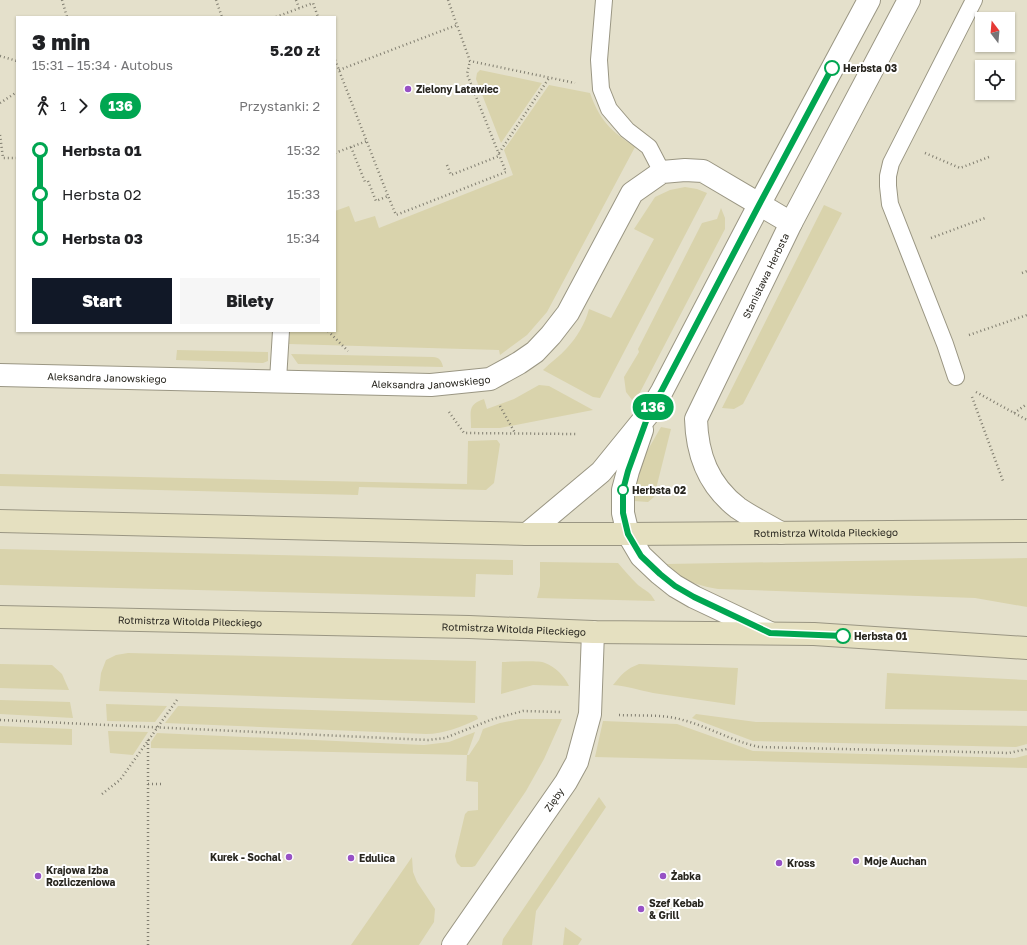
<!DOCTYPE html>
<html lang="pl">
<head>
<meta charset="utf-8">
<style>
  :root { --surface:#fff; --page:#f6f6f6; --text:#202124; --muted:#757577; --accent:#111827 }
  body { margin:0; font-family:"Golos Text",sans-serif; background:var(--page); color:var(--text); height:100vh; display:flex; flex-direction:column; font-size:15px; white-space:nowrap }
  * { box-sizing:border-box; margin:0 }
  p { font-size:13px; color:var(--muted) }
  .icon { flex:none; width:22px; height:22px; fill:none; stroke:currentColor; stroke-width:2; stroke-linecap:round; stroke-linejoin:round }
  .map { position:relative; flex:1; overflow:hidden }
  .side { position:absolute; left:16px; top:16px; width:320px; height:316px; display:flex; flex-direction:column; background:var(--surface); border-radius:0px; box-shadow:0 1px 3px #0004 }
  .side>* { flex:none }
  .badge { padding:0 8px; border-radius:13px; font-size:14px; line-height:26px }
  .needle { width:26px; rotate:344deg }
  .controls { position:absolute; left:975px; top:12px; display:grid; gap:8px }
  .controls a { display:grid; place-items:center; width:40px; height:40px; border-radius:0px; background:var(--surface); box-shadow:0 1px 3px #0004; font-size:20px }
  .map>.badge { position:absolute; translate:-50% -50%; box-shadow:0 0 0 2px #fff }
  .legs { display:flex; align-items:center; gap:6px; height:44px; padding:0 16px; font-size:13px }
  .legs p { margin-inline-start:auto }
  .head { display:flex; align-items:center; justify-content:space-between; height:68px; padding:0 16px }
  h1 { font-size:22px; font-weight:800; line-height:30px }
  .primary-button { display:flex; gap:8px; margin-top:auto; padding:8px 16px }
  .primary-button a { flex:1; height:46px; border-radius:0px; background:var(--accent); color:#fff; font-size:16px; font-weight:800; line-height:46px; text-align:center }
  .primary-button a+a { background:var(--page); color:var(--text) }
  ul { padding:0 16px; list-style:none }
  li { display:flex; align-items:center; gap:14px; height:44px; font-size:15px }
  li i { display:grid; place-items:center; width:6px; height:100%; margin:0 5px; background:currentColor }
  li i::after { content:''; width:10px; height:10px; margin:-5px; border:3px solid; border-radius:50%; background:var(--surface) }
  li p { margin-inline-start:auto }
  li:first-child i { background:linear-gradient(#0000 50%,currentColor 0) }
  li:last-child i { background:linear-gradient(currentColor 50%,#0000 0) }
  .map>svg:first-child { display:block }
  .green { fill:#d9d3ac }
  .lines { fill:none; stroke-linecap:round; stroke-linejoin:round }
  .service-casing { stroke:#9a9683; stroke-width:18 }
  .minor-casing { stroke:#9a9683; stroke-width:24 }
  .tertiary-casing { stroke:#9a9683; stroke-width:24 }
  .secondary-casing { stroke:#9a9683; stroke-width:24 }
  .path { stroke:#817e70; stroke-width:2.5; stroke-dasharray:1 3; stroke-linecap:butt }
  .service { stroke:#fff; stroke-width:16 }
  .minor { stroke:#fff; stroke-width:22 }
  .tertiary { stroke:#fff; stroke-width:22 }
  .secondary { stroke:#e5e0c0; stroke-width:22 }
  .line-1-casing { stroke:#fff; stroke-width:9 }
  .line-1 { stroke:#00a651; stroke-width:6 }
  .stop-1-dot { fill:#fff; stroke:#00a651; stroke-width:2 }
  .poi-dot { fill:#9751c5; stroke:#fff; stroke-width:1.5 }
  .labels { text-anchor:middle; stroke-width:4; stroke-linejoin:round; paint-order:stroke }
  .stop-label { font-size:10px; font-weight:bold; fill:#28261f; stroke:#fff; text-anchor:start }
  .poi-label { font-size:10px; font-weight:bold; fill:#28261f; stroke:#fff; text-anchor:start }
  .street-label { font-size:10px; fill:#28261f; stroke:#fff }
</style>
</head>
<body>
<div class="map">
<svg width="1027" height="945" viewBox="0 0 1027 945">
  <rect width="100%" height="100%" fill="#e4e0cb"/>
  <path class="green" d="M480,70L542,83L501,143L476,79L477,73Z
    M549,85L590,93C600,121 611,131 635,147L547,312L527,335L500,355L499,350L289,344L290,331H335V211L349,206L355,222L375,216L379,228L513,175L504,150Z
    M685,187L697,189L707,193L600,398L593,397L543,370C551,362 560,356 567,348C577,337 585,324 589,309L611,318L654,239L634,229L655,197L670,190Z
    M824,205L842,213L743,404L734,409L722,408Z
    M721,208L725,218V229L636,400L633,401L626,392L624,377L639,352L638,349L702,223L717,219Z
    M177,350L268,352V361L263,363L176,360Z
    M291,354L433,357C439,357 442,361 443,367L298,364Z
    M539,385L549,386L593,410L500,428H471C471,411 467,405 484,399L487,409L514,399Z
    M661,427L671,429L654,497L648,502L634,501L631,489V479Z
    M497,440L500,444L494,483L486,490L359,487L358,495L0,486V474L467,484L468,441Z
    M0,549L513,560V575L476,574L475,597L0,585Z
    M1027,558V607L975,598L718,589C696,585 682,581 666,564Z
    M540,562L618,563C624,570 630,577 637,584C646,592 649,590 655,601L537,598L540,586Z
    M128,653L476,661L475,703L99,691L101,673L106,660L116,655Z
    M502,662C511,662 538,660 545,663C556,667 564,676 569,686L533,685L501,694Z
    M0,664L52,665L62,674L69,690L0,688Z
    M639,664L738,668L735,705C708,701 680,697 653,693C639,690 627,686 613,685C622,674 626,669 639,664Z
    M887,673L1027,680V711L885,709Z
    M0,700L70,702L73,718L0,714Z
    M106,704L167,706L155,722L107,721Z
    M178,706L475,715L477,716L478,719C461,727 444,734 426,734L165,723Z
    M696,714L756,722L1027,726V744L1016,747L753,741L692,718Z
    M520,719H562L544,759L526,791L475,866L472,867H461L457,863L455,856L465,814L468,811L478,810V782L466,781L467,755L151,748V742L157,733L424,745L449,742L475,732L467,755H469L479,740L483,729L500,723Z
    M603,721L677,724L753,751L1015,758L1027,755V768L595,757Z
    M0,726L72,729V745L0,743Z
    M108,731L148,732L133,755L110,753Z
    M599,797L606,807L536,911L532,945H502L503,939Z
    M412,857L413,872L417,882L435,909L434,922L419,945H351Z
    M565,927L582,939L578,945H563Z"/>
  <g class="lines">
    <g class="service-casing">
      <path id="service" d="M604,0L599,60L601,89L609,109L627,130L649,147L662,172
        M956,377L945,344L890,204L888,186V176L891,163L974,0
        M278,380L281,331"/>
    </g>
    <g class="minor-casing">
      <g id="minor">
        <path id="s1" d="M0,375L431,385L490,379L519,363L535,352L551,335L568,313L632,193L662,172L685,170L703,171L791,223"/>
        <path id="s2" d="M453,945L566,782L577,762L590,714L593,632"/>
      </g>
    </g>
    <g class="tertiary-casing">
      <g id="tertiary">
        <path d="M642,430L628,471L623,490V513L628,534L641,556L660,574L675,586L694,597L770,633"/>
        <path id="s3" d="M781,533C767,525 751,517 738,508C708,485 697,455 696,419L791,223L909,0"/>
        <path d="M527,534L601,472L649,413L662,391L759,205L869,0"/>
      </g>
    </g>
    <g class="secondary-casing">
      <g id="secondary">
        <path id="s4" d="M0,521L527,534H628L1027,531"/>
        <path id="s5" d="M0,617L469,627L593,632L814,634L1027,648"/>
      </g>
    </g>
    <path class="path" d="M62,0L67,17
      M216,0L222,17
      M296,0L299,8
      M448,0L470,61L575,83
      M276,17L313,3L318,17
      M0,56L17,61
      M335,60L388,196
      M339,70L457,25
      M0,103L17,92
      M0,135L3,158H17
      M351,147L365,182
      M335,153L367,141
      M499,153L549,78
      M925,153L960,168L989,157
      M447,165L451,175L499,156
      M368,181L376,201L388,196L396,215L506,172L467,74L470,61
      M931,238L985,218
      M1022,273L1027,271
      M328,331L348,351
      M969,335L1027,315
      M976,392L1027,420
      M972,397L1003,481
      M500,406L515,433
      M449,412L464,433L576,434
      M1014,413L1027,404
      M619,715C640,716 663,714 683,720C709,727 732,741 759,747L1009,753L1027,749
      M0,720L428,740L445,738L493,719L523,711L560,712
      M148,740V945
      M148,784H162
      M102,794L120,780L177,700"/>
    <use href="#service" class="service"/>
    <use href="#minor" class="minor"/>
    <use href="#tertiary" class="tertiary"/>
    <use href="#secondary" class="secondary"/>
  </g>
  <g class="lines">
    <g class="line-1-casing">
      <path id="line-1" d="M832,68L759,205L662,390L649,413L628,471L623,490V513L628,534L641,556L660,574L675,586L694,597L770,633L843,636"/>
    </g>
    <use href="#line-1" class="line-1"/>
  </g>
  <g class="stop-1-dot">
    <circle cx="832" cy="68" r="7"/>
    <circle cx="623" cy="490" r="5"/>
    <circle cx="843" cy="636" r="7"/>
  </g>
  <g class="poi-dot">
    <circle cx="408" cy="89" r="4"/>
    <circle cx="289" cy="857" r="4"/>
    <circle cx="351" cy="858" r="4"/>
    <circle cx="856" cy="861" r="4"/>
    <circle cx="779" cy="863" r="4"/>
    <circle cx="38" cy="876" r="4"/>
    <circle cx="663" cy="876" r="4"/>
    <circle cx="641" cy="909" r="4"/>
  </g>
  <g class="labels">
    <g class="stop-label">
      <text x="843" y="72">Herbsta 03</text>
      <text x="632" y="494">Herbsta 02</text>
      <text x="854" y="640">Herbsta 01</text>
    </g>
    <g class="poi-label">
      <text x="416" y="93">Zielony Latawiec</text>
      <text x="281" y="861" text-anchor="end">Kurek - Sochal</text>
      <text x="359" y="862">Edulica</text>
      <text x="864" y="865">Moje Auchan</text>
      <text x="787" y="867">Kross</text>
      <text x="46" y="874">Krajowa Izba<tspan x="46" dy="12">Rozliczeniowa</tspan></text>
      <text x="671" y="880">Żabka</text>
      <text x="649" y="907">Szef Kebab<tspan x="649" dy="12">&amp; Grill</tspan></text>
    </g>
    <g class="street-label">
      <text dy="4" stroke="none"><textPath href="#s3" startOffset="311">Stanisława Herbsta</textPath></text>
      <text dy="4" stroke="none"><textPath href="#s1" startOffset="107">Aleksandra Janowskiego</textPath></text>
      <text dy="4" stroke="none"><textPath href="#s1" startOffset="431">Aleksandra Janowskiego</textPath></text>
      <text dy="4" stroke="none"><textPath href="#s4" startOffset="826">Rotmistrza Witolda Pileckiego</textPath></text>
      <text dy="4" stroke="none"><textPath href="#s5" startOffset="190">Rotmistrza Witolda Pileckiego</textPath></text>
      <text dy="4" stroke="none"><textPath href="#s5" startOffset="514">Rotmistrza Witolda Pileckiego</textPath></text>
      <text dy="4" stroke="none"><textPath href="#s2" startOffset="177">Zięby</textPath></text>
    </g>
  </g>
</svg>
<div class="controls">
<a><svg class="needle" viewBox="-14 -14 28 28"><path d="M0-13l5 13h-10z" fill="#e53935"/><path d="M0 13l5-13h-10z" fill="#757577"/></svg></a>
<a><svg class="icon" aria-label="locate" viewBox="0 0 24 24"><circle cx="12" cy="12" r="6"/><path d="M12 2v4M12 18v4M2 12h4M18 12h4"/></svg></a>
</div>
<b class="badge" style="left:653px;top:407px;background:#00a651;color:#fff">136</b>
<section class="side">
<div class="head"><div><h1>3 min</h1><p>15:31 – 15:34 · Autobus</p></div><b>5.20 zł</b></div>
<div class="legs"><svg class="icon" aria-label="walk" viewBox="0 0 24 24"><circle cx="13" cy="4" r="2"/><path d="M13 8l-2 6 4 7M11 14l-3 7M7 12l3-4h3l4 4"/></svg>1<svg class="icon" aria-label="forward" viewBox="0 0 24 24"><path d="M9 5l7 7-7 7"/></svg><b class="badge" style="background:#00a651;color:#fff">136</b><p>Przystanki: 2</p></div>
<ul>
<li><i style="color:#00a651"></i><b>Herbsta 01</b><p>15:32</p></li>
<li><i style="color:#00a651"></i><span>Herbsta 02</span><p>15:33</p></li>
<li><i style="color:#00a651"></i><b>Herbsta 03</b><p>15:34</p></li>
</ul>
<div class="primary-button"><a>Start</a><a>Bilety</a></div>
</section>
</div>
</body>
</html>
